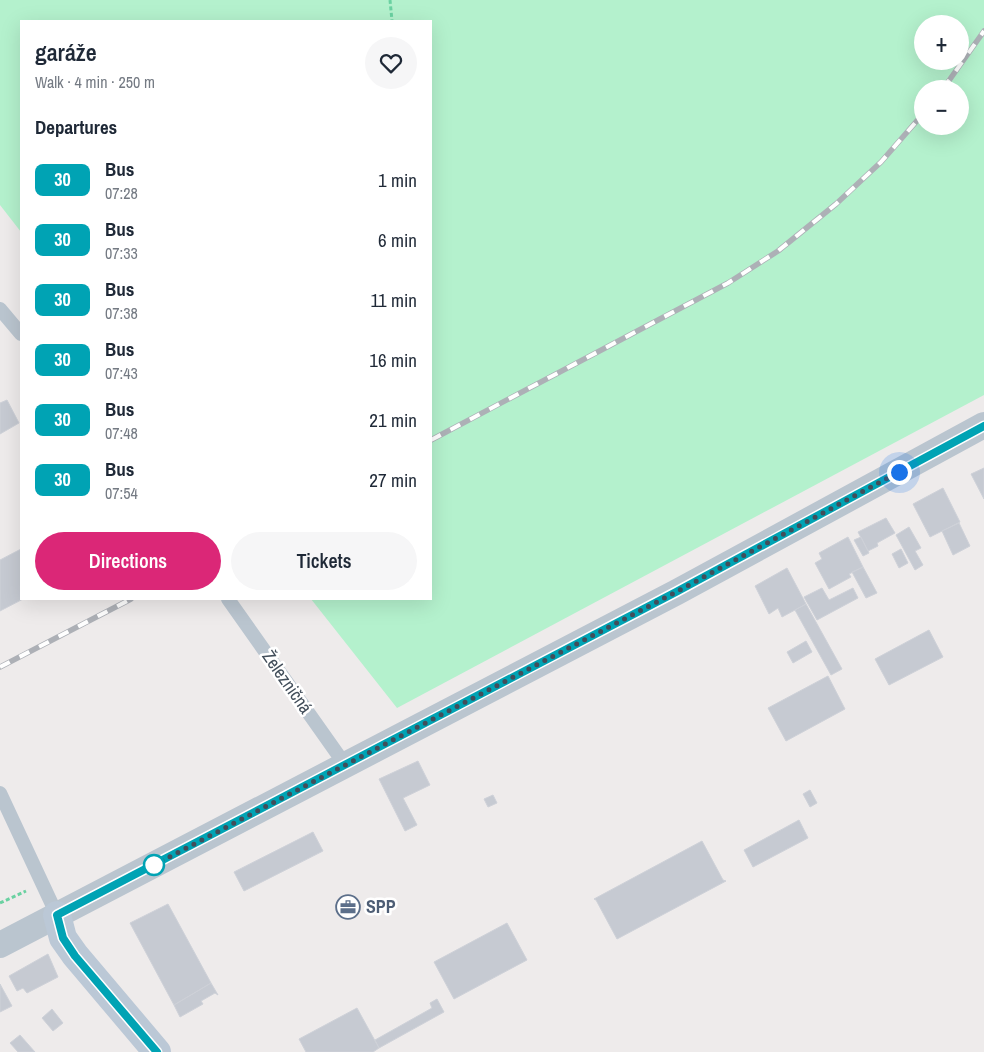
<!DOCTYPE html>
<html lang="en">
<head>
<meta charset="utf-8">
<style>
  :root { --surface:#fff; --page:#f6f6f7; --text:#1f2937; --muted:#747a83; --accent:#db2777 }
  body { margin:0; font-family:"Archivo Narrow",sans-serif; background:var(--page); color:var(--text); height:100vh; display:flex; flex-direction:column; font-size:19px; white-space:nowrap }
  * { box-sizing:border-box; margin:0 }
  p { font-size:16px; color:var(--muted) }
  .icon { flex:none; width:28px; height:28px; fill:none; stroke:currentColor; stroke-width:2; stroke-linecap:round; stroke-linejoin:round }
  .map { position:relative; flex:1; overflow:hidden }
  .panel { position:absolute; left:20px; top:20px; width:412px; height:580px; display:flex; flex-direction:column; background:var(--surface); border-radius:0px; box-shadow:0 5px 20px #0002 }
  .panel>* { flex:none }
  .badge { padding:0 10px; border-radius:8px; font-size:18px; line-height:32px }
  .tools { position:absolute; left:914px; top:15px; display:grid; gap:10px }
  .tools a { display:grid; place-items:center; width:55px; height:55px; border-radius:50%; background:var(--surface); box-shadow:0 5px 20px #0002; font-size:25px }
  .you { position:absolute; width:25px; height:25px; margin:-12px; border:4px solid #fff; border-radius:50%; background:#1a73e8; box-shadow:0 0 0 8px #1a73e833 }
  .map>.badge { position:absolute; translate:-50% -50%; box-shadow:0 0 0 2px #fff }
  h2 { padding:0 15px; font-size:19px; line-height:45px }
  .round { display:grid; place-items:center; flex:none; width:52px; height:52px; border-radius:26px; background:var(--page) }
  .overview { display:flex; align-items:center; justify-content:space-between; height:85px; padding:0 15px }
  h1 { font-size:24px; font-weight:600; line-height:38px }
  .cta { display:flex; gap:10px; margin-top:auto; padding:10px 15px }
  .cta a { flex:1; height:58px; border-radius:30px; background:var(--accent); color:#fff; font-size:20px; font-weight:600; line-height:58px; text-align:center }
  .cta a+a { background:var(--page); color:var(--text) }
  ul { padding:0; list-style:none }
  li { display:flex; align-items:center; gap:15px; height:60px; padding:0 15px }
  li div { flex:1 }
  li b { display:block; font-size:19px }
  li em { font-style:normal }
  li .badge { min-width:55px; font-weight:700; text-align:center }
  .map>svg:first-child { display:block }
  .green { fill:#b4f1cd; fill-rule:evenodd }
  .building { fill:#c6cad2; stroke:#ced1d8 }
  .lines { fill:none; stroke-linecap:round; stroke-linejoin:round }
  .path { stroke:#6ad1a1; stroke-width:3; stroke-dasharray:4 2.5; stroke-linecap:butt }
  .lane { stroke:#bac5cf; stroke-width:14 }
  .street { stroke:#bac5cf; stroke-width:26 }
  .secondary { stroke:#bbc8d6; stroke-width:28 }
  .rail-casing { stroke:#adb0b6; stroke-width:5.5 }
  .rail { stroke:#fff; stroke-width:4; stroke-dasharray:11; stroke-linecap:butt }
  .line-casing { stroke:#fff; stroke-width:11 }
  .line { stroke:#00a3b4; stroke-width:8 }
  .walk { stroke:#424e5a; stroke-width:5; stroke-dasharray:0 9 }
  .stop-dot { fill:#fff; stroke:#00a3b4; stroke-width:2.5 }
  .labels { text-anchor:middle; stroke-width:5; stroke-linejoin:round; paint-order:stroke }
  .street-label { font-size:18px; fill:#424e5a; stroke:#fff }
  .service-label { font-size:18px; font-weight:bold; fill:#4e5e75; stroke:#fff; text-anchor:start }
</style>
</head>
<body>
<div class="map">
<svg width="984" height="1052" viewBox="0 0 984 1052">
  <rect width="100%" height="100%" fill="#eeebeb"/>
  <path class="green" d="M0,0H984V395L397,708L311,599H431V21H21V232L0,205ZM922,24H960V61H922ZM922,89H960V126H922Z"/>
  <path class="building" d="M7,400L19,423L0,434V403Z
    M984,468V499L971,474Z
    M943,488L960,522L930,537L913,504Z
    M886,518L895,533L877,543L878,546L868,551L858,532Z
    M959,523L970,546L953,555L942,531Z
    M909,527L921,548L915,551L923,565L915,570L896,535Z
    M848,537L863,567L849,574L851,577L829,589L815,563L822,559L819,553Z
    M861,537L869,553L863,556L854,540Z
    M21,549V599H23L0,611V560Z
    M901,549L908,563L899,568L892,554Z
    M863,567L877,593L866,598L852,572Z
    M787,568L806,604L782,617L778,608L769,614L755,586Z
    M822,588L829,600L853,588L858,598L817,620L804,597Z
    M806,604L842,669L831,675L795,610Z
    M929,630L943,657L889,685L875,659Z
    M806,641L812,652L793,663L787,652Z
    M828,676L845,709L786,741L768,708Z
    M418,761L430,785L403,798L417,825L405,831L379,779Z
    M810,790L817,803L810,807L803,794Z
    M493,795L497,803L488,807L484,799Z
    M799,820L808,838L753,867L744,850Z
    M313,832L323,851L244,891L234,872Z
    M702,841L723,880L726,881L617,939L596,900L594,899Z
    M168,904L211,983L174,1005L130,923Z
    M507,923L527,960L454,999L434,962Z
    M48,954L58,977L27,993L23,988L17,991L9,976Z
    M211,983L218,995L215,993L201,1001L203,1004L180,1017L174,1005Z
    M0,984L12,1006L0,1012Z
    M437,999L444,1012L379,1048L375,1040L432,1008L430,1003Z
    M357,1008L379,1048L373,1052H306L299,1039Z
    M52,1009L63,1023L53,1031L42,1018Z
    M20,1035L35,1052H18L10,1043Z"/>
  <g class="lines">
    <path class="path" d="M390,0L392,21
      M0,903L26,891"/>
    <path class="lane" d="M0,309L21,334
      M228,599L346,766
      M0,793L57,915"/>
    <path class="street" d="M0,945L677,592L984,425"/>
    <path class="secondary" d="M57,915L63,938L75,955L157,1052"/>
    <g class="rail-casing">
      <path id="rail" d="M943,89L984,31
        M431,440L728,283L778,251L836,204L881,162L922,115
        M0,667L131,599"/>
    </g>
    <use href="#rail" class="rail"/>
  </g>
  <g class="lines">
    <g class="line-casing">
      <path id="line" d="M157,1052L75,956L63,938L57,915L676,592L984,426"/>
    </g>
    <use href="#line" class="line"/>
    <path class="walk" d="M154,865L676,592L899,472"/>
  </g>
  <defs>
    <g id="office-ring" transform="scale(1.25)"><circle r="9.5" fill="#fff" stroke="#5c6f8a" stroke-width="1.5"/><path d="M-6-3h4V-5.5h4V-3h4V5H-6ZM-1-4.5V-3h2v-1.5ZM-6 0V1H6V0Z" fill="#5c6f8a"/></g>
  </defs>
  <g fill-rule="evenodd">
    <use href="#office-ring" x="348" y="907"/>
  </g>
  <circle class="stop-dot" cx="154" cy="865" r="10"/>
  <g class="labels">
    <g class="street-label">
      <text transform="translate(287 682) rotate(55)" y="6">Železničná</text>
    </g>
    <g class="service-label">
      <text x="366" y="913">SPP</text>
    </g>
  </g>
</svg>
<div class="tools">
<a>+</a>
<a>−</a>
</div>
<div class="you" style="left:899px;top:472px"></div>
<section class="panel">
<div class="overview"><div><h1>garáže</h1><p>Walk · 4 min · 250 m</p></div><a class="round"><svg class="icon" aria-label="heart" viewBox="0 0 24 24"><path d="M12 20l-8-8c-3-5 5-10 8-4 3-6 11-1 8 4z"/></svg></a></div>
<h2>Departures</h2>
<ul>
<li><span class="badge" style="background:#00a3b4;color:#fff">30</span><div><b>Bus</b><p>07:28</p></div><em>1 min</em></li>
<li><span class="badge" style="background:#00a3b4;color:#fff">30</span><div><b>Bus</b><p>07:33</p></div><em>6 min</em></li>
<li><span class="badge" style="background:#00a3b4;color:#fff">30</span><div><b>Bus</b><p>07:38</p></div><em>11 min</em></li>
<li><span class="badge" style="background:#00a3b4;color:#fff">30</span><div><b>Bus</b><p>07:43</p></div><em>16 min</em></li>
<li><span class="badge" style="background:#00a3b4;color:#fff">30</span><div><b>Bus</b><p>07:48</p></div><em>21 min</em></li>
<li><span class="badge" style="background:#00a3b4;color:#fff">30</span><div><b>Bus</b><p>07:54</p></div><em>27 min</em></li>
</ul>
<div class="cta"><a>Directions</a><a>Tickets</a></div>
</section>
</div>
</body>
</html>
